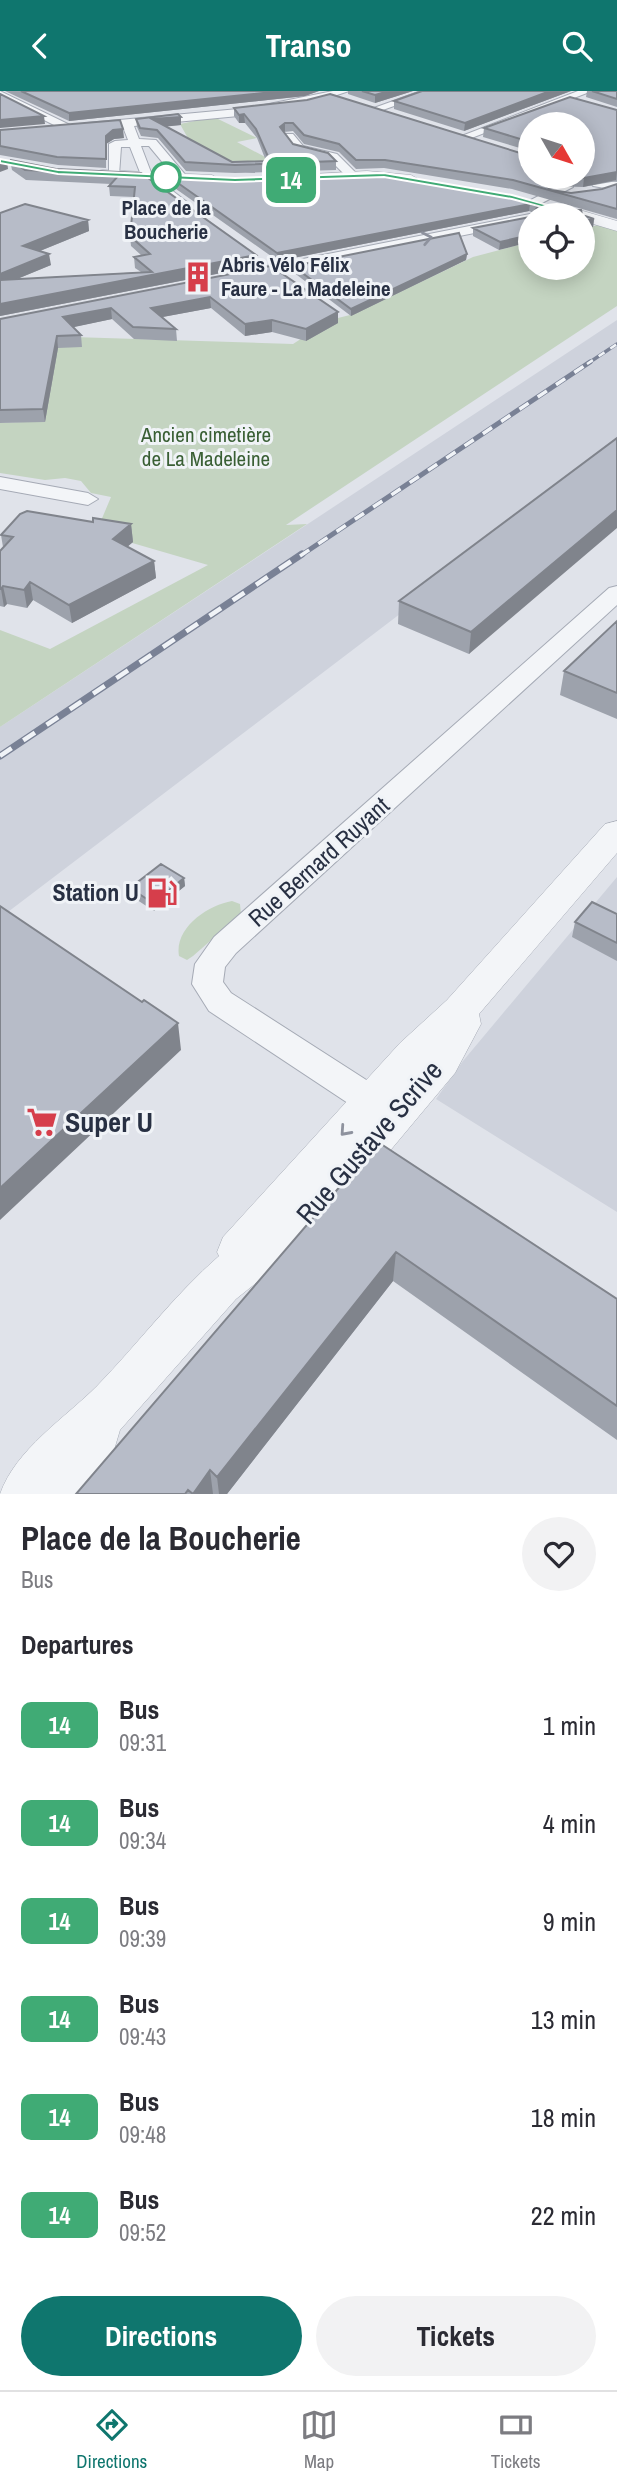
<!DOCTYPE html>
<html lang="en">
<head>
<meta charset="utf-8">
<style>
  :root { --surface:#fff; --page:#f2f2f3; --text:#2b2b33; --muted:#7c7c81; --line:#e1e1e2; --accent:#0f766e }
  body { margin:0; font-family:"Archivo Narrow",sans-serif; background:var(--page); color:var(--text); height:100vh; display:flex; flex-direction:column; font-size:26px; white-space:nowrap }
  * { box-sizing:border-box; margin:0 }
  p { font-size:23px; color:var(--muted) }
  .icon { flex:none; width:38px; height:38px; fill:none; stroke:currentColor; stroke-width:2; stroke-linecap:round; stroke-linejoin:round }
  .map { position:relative; height:1403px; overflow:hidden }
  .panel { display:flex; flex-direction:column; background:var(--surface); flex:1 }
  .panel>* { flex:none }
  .badge { padding:0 14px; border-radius:10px; font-size:24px; line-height:46px }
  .needle { width:46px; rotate:129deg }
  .controls { position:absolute; left:518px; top:21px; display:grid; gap:14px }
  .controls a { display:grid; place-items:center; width:77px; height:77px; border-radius:50%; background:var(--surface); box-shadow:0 4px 18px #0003; font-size:35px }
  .map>.badge { position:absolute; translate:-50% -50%; box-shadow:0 0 0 4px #fff }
  h2 { padding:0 21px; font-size:26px; line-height:63px }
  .round { display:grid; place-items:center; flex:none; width:74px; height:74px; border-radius:37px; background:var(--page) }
  .headline { display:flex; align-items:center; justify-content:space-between; height:119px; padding:0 21px }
  h1 { font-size:33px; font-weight:800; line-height:52px }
  .action { display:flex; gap:14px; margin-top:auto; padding:14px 21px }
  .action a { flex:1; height:80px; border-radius:42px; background:var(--accent); color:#fff; font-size:28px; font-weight:800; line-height:80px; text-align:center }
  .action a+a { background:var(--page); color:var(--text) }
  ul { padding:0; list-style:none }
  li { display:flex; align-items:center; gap:21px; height:98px; padding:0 21px }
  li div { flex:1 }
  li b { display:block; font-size:26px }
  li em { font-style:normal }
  li .badge { min-width:77px; font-weight:700; text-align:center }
  header { display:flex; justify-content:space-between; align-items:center; height:91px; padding:0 21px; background:var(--accent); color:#fff; font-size:32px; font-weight:800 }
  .tabs { display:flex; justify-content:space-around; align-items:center; height:98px; border-top:2px solid var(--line); background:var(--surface); font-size:19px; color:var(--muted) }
  .tabs a { display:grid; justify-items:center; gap:4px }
  .tabs .active { color:var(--accent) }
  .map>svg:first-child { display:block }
  .built { fill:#ced2dc }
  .green { fill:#c4d4c1 }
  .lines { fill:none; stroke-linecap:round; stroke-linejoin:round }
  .minor-casing { stroke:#a5aab5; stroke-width:2 }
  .tertiary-casing { stroke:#a5aab5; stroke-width:1 }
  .minor { fill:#f3f5f8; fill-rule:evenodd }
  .tertiary { fill:#f3f5f8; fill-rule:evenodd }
  .rail-far2-casing { stroke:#798195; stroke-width:3.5 }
  .rail-far1-casing { stroke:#798195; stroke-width:5 }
  .rail-casing { stroke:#798195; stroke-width:7 }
  .rail-far2 { stroke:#f0f3f7; stroke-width:2.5; stroke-dasharray:7; stroke-linecap:butt }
  .rail-far1 { stroke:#f0f3f7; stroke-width:3.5; stroke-dasharray:11; stroke-linecap:butt }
  .rail { stroke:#f0f3f7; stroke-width:4.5; stroke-dasharray:14; stroke-linecap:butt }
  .wall { fill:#9da2ac }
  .shaded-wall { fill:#80848c }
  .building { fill:#b7bcc8; stroke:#80848c; stroke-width:2 }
  .oneway { stroke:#8e929e }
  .line { fill:#40ab75; stroke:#fff; stroke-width:2 }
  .stop-dot { fill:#fff; stroke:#40ab75; stroke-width:3.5 }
  .labels { text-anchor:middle; stroke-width:6; stroke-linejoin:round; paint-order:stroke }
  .far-stop-label { font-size:21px; font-weight:bold; fill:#283043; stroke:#f0f3f7 }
  .far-poi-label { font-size:21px; font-weight:bold; fill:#283043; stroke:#f0f3f7; text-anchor:start }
  .far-park-label { font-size:21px; fill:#395f34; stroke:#f0f3f7 }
  .street-label { font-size:24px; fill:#283043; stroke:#f0f3f7 }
  .poi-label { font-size:24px; font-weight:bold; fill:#283043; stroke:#f0f3f7; text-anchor:end }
  .near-poi-label { font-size:28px; font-weight:bold; fill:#283043; stroke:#f0f3f7; text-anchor:start }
  .near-street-label { font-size:28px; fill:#283043; stroke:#f0f3f7 }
</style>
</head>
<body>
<header><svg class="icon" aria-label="back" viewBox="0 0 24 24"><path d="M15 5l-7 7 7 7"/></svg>Transo<svg class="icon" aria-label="search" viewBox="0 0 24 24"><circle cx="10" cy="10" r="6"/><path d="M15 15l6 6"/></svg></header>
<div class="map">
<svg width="617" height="1403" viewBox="0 0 617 1403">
  <rect width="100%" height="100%" fill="#e0e3ea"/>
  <path class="built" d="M617,229V358L0,827V636Z
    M617,786V1121L436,1008L463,970Z"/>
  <path class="green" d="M214,26L257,47L237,51L282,75L236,77L194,58L180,33Z
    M598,134L617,140V215L286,434L307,433L0,636V539L50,558L208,474L122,449L95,444L111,406L91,402L81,390L65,387L45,389L0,382V332L45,330L57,257L73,246L293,253L330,229L354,223L473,166L530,151V177H583V138Z
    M232,810L240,813L241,823L193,865L187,869L179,865C174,837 208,814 232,810Z"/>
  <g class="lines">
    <g class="minor-casing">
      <path id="minor" d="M0,0L72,35L74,37L64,39L0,7Z
        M333,0H349L313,12L249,24L134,35L139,48L156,49L188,87L178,90L149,55H141L152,84L187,111L181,115L143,89L130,56H121L119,84L109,87V53L115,50L128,49L123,36L87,38L81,35L87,32L249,17Z
        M421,0H436L380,20L371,18Z
        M578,0H592L469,48L459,46Z
        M285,43H293L303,55L337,63L358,84L348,87L329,68L295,60L283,45Z
        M597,88L617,91V99L593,95L591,92Z
        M569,89L573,90V96L538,114H528L527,111Z
        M530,123L535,124H530V131L242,188L235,184L242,180Z
        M0,386L88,402L98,408L88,414L0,398Z
        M617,495V514L236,862L225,876L223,891L231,902L399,1010L404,1020L399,1030L387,1034L375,1030L209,920L192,893L195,873L214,846L609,497Z"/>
    </g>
    <g class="tertiary-casing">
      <path id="tertiary" d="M103,79L212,84L219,88L212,92L98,86L96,83L98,80Z
        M367,80L411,84L418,88L411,92L367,88L313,91L306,87L313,83Z
        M583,120L617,130V140L583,130V124H576Z
        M617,730V762L479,923L481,933L455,982L328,1134L236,1208L120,1339L114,1359L91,1403H0C16,1358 64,1328 97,1295C138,1253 174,1204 219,1165L217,1161L223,1146L400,952L447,909L605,733Z"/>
    </g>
    <use href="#minor" class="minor"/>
    <use href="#tertiary" class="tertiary"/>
    <g class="rail-far2-casing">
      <path id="rail-far2" d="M587,273L617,253"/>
    </g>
    <g class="rail-far1-casing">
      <path id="rail-far1" d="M300,465L590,271"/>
    </g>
    <g class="rail-casing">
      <path id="rail" d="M0,665L302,463"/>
    </g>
    <use href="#rail-far2" class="rail-far2"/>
    <use href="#rail-far1" class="rail-far1"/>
    <use href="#rail" class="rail"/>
  </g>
  <path class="wall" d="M5,0H319L305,5L69,30Z
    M348,0H413L375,12L348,3Z
    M422,0H571L464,40L394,18V10Z
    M587,0H617V16L586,6Z
    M234,17L583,86L530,33V60L483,46L484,37L617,19V90L583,96L550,95L548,97L551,99L571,102L602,98L617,93V128L512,98L384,77L356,78L339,61L304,53L293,40L284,41L293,53L336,70V79L235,82L186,80L158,47L141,45L137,36L136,28L181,26V34L166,35L232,71L266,70L257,47L245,32H239L234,25Z
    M0,39L124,47L114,48L106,53V77L58,74L0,64Z
    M10,69L56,78L141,82L256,164L257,175L0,225V122L88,129L89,140L40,160L51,174L17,188L141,181L135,177L134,166L141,164L131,155L130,145L134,106L110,105L109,95L111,93L26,89L12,79Z
    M384,83L511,105L563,119H581L582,124L594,128L593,136L583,138V124H532L534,122L529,120L278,170L169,93L168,85L235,88Z
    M530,126L499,159L473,145V137Z
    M467,163L466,169L351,225L293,181V175Z
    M271,175L338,232L306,250L272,241L245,245L211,217L162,226L176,238L177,250L134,248L112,228L73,236L81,244L82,256L58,257L45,331L0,332V228Z
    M617,347L469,563L398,533L399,510Z
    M93,431L131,433L133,451L127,456L154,470L156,487L72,532L33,509L27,517L7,513L4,516L0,515V460L3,456L1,444Z
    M617,530V628L560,604L564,580Z
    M184,787L185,795L154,820L131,805L130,797Z
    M617,823V870L572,846L575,831Z
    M378,1051L617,1208V1349L393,1190L227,1403H76Z"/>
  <path class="shaded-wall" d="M282,0H319L305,5L69,30V22Z
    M389,0H413L375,12V4Z
    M550,0H571L464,40L465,32Z
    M244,23L245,32H239V24Z
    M44,25L45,33L0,37V29Z
    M181,26V34L153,37L152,28Z
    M285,32V40L280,45V36Z
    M123,38L124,47L114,48L106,53V77V45L113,39Z
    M7,69L8,78L0,81V72Z
    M617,81L616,89L583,96L584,87Z
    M551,86L550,95L546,98L543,92Z
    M530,113L529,120L278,170L277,162Z
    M594,128L593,136L583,138V130Z
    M88,129L89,140L25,166L23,155Z
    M530,144V151L499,159L500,151Z
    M49,163L51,174L0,195V183Z
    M467,163L466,169L351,225V218Z
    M256,164L257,175L0,225V213Z
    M210,206L211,217L152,228L151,217Z
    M111,217L112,228L65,238L63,226Z
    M338,221V232L306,250V238Z
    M272,229V241L245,245V233Z
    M57,245L58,257L45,331L43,318Z
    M617,419V437L469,563L471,541Z
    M131,433L133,451L115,466L113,448Z
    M154,470L156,487L72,532L69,514Z
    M30,491L33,509L27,517L24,499Z
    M3,495L7,513L4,516L1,498Z
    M184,787L185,795L154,820L153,812Z
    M178,932L181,959L0,1129V1097Z
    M396,1161L393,1190L227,1403H219L217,1386Z
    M210,1379L213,1403H193Z"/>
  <path class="building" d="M21,0H282L69,22Z
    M362,0H389L375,4Z
    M422,0H550L465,32L394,10Z
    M592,0H617V8Z
    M0,3L44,25L0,29Z
    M330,3L530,65V86H583V33H530V51L484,37L570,6L617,19V81L584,87L551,86L543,92L551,99L571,102L602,98L617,93V118L513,89L385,69H356L339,53L304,44L293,32H285L280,36L293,53L328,62L336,70L235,74L185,71L157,39L140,37L136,28L178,23L181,26L152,28L232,71L270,70L256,38L244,23L239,24L234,17L307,9Z
    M120,29L123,38L113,39L106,45V68L57,66L0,55V39Z
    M10,69L56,78L141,82L256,164L0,213V189L152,181L134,166L150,163L130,145L135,96L109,95L119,84L110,83L25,79Z
    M384,83L511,105L563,119H581L582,124L594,128L583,130V124H532L538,115L530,113L277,162L168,85L235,88Z
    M25,113L88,129L23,155L49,163L0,183V122Z
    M530,126V144L500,151L473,137Z
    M459,142L467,163L351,218L293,175Z
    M271,175L338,221L306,238L272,229L245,233L210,206L151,217L176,238L133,236L111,217L63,226L81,244L57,245L43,318L0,319V228Z
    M617,347V419L471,541L399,510Z
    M27,420L93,431V427L131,433L113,448L154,470L69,514L30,491L24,499L3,495L1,498H0V460L13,446L1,444L20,423Z
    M617,530V602L564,580Z
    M161,773L184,787L153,812L130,797Z
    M592,811L617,823V852L575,831Z
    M0,815L142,911L144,909L178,932L0,1097Z
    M378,1051L617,1208V1315L396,1161L217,1386L210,1379L193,1403L188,1399L185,1403H76Z"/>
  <defs><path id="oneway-chevron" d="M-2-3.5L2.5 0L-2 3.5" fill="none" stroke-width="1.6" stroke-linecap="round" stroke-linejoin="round" transform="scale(1.75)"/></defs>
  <g class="oneway">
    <use href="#oneway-chevron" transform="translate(427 147) rotate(-11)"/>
    <use href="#oneway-chevron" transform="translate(345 1040) rotate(132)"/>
  </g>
  <path class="line" d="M0,68L58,79L235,87L384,82L512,104L583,124L579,126L512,108L384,86L235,91L58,83L0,72Z"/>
  <defs>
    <g id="building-bare" transform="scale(2.415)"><path d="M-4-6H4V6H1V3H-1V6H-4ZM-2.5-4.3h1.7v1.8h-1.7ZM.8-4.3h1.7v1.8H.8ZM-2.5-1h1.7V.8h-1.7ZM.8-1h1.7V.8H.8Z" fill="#d63e4b" stroke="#f0f3f7" stroke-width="2.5" paint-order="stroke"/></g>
    <g id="fuel-bare" transform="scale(2.415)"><path d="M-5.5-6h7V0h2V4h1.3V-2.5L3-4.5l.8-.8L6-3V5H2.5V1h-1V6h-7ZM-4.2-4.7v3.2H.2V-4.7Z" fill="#d63e4b" stroke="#f0f3f7" stroke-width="2.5" paint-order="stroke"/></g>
    <g id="supermarket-bare" transform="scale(2.415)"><path d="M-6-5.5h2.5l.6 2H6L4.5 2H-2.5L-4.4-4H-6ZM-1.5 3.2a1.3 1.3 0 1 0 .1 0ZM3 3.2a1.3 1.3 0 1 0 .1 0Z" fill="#d63e4b" stroke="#f0f3f7" stroke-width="2.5" paint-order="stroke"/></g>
  </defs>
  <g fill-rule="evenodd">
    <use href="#building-bare" x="198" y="186"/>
    <use href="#fuel-bare" x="162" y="802"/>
    <use href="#supermarket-bare" x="42" y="1031"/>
  </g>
  <circle class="stop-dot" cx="166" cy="86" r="14"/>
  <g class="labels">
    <g class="far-stop-label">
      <text x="166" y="124">Place de la<tspan x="166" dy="24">Boucherie</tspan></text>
    </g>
    <g class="far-poi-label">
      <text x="221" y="181">Abris Vélo Félix<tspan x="221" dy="24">Faure - La Madeleine</tspan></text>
    </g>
    <g class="far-park-label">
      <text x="206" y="351">Ancien cimetière<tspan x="206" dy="24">de La Madeleine</tspan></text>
    </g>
    <g class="street-label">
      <text transform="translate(319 771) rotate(-42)" y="8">Rue Bernard Ruyant</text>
    </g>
    <g class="poi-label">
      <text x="139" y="810">Station U</text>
    </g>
    <g class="near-poi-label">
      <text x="65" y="1041">Super U</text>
    </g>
    <g class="near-street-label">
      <text transform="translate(369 1051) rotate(-49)" y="10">Rue Gustave Scrive</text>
    </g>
  </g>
</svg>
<div class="controls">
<a><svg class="needle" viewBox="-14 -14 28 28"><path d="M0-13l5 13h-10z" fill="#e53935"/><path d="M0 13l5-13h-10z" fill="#7c7c81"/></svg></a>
<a><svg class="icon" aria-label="locate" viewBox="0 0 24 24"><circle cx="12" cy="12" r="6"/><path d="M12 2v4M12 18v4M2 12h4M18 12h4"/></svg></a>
</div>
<b class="badge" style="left:291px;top:89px;background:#40ab75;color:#fff">14</b>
</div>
<section class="panel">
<div class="headline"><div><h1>Place de la Boucherie</h1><p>Bus</p></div><a class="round"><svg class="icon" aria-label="heart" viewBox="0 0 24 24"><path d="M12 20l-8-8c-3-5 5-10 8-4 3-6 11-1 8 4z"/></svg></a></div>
<h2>Departures</h2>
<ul>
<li><span class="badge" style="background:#40ab75;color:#fff">14</span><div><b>Bus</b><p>09:31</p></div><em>1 min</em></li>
<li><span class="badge" style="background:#40ab75;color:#fff">14</span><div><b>Bus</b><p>09:34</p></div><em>4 min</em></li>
<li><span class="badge" style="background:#40ab75;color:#fff">14</span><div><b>Bus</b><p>09:39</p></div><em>9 min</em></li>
<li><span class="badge" style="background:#40ab75;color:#fff">14</span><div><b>Bus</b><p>09:43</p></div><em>13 min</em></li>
<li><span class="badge" style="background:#40ab75;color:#fff">14</span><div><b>Bus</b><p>09:48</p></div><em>18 min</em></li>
<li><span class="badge" style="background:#40ab75;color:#fff">14</span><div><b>Bus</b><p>09:52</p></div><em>22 min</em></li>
</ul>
<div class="action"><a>Directions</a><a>Tickets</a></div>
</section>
<nav class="tabs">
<a class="active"><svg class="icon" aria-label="directions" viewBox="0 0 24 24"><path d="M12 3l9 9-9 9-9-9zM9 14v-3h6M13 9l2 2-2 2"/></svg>Directions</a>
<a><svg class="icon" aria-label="map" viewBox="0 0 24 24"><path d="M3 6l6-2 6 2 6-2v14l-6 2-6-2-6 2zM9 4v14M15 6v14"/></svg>Map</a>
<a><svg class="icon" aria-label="tickets" viewBox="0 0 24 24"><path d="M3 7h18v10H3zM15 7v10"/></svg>Tickets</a>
</nav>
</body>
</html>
